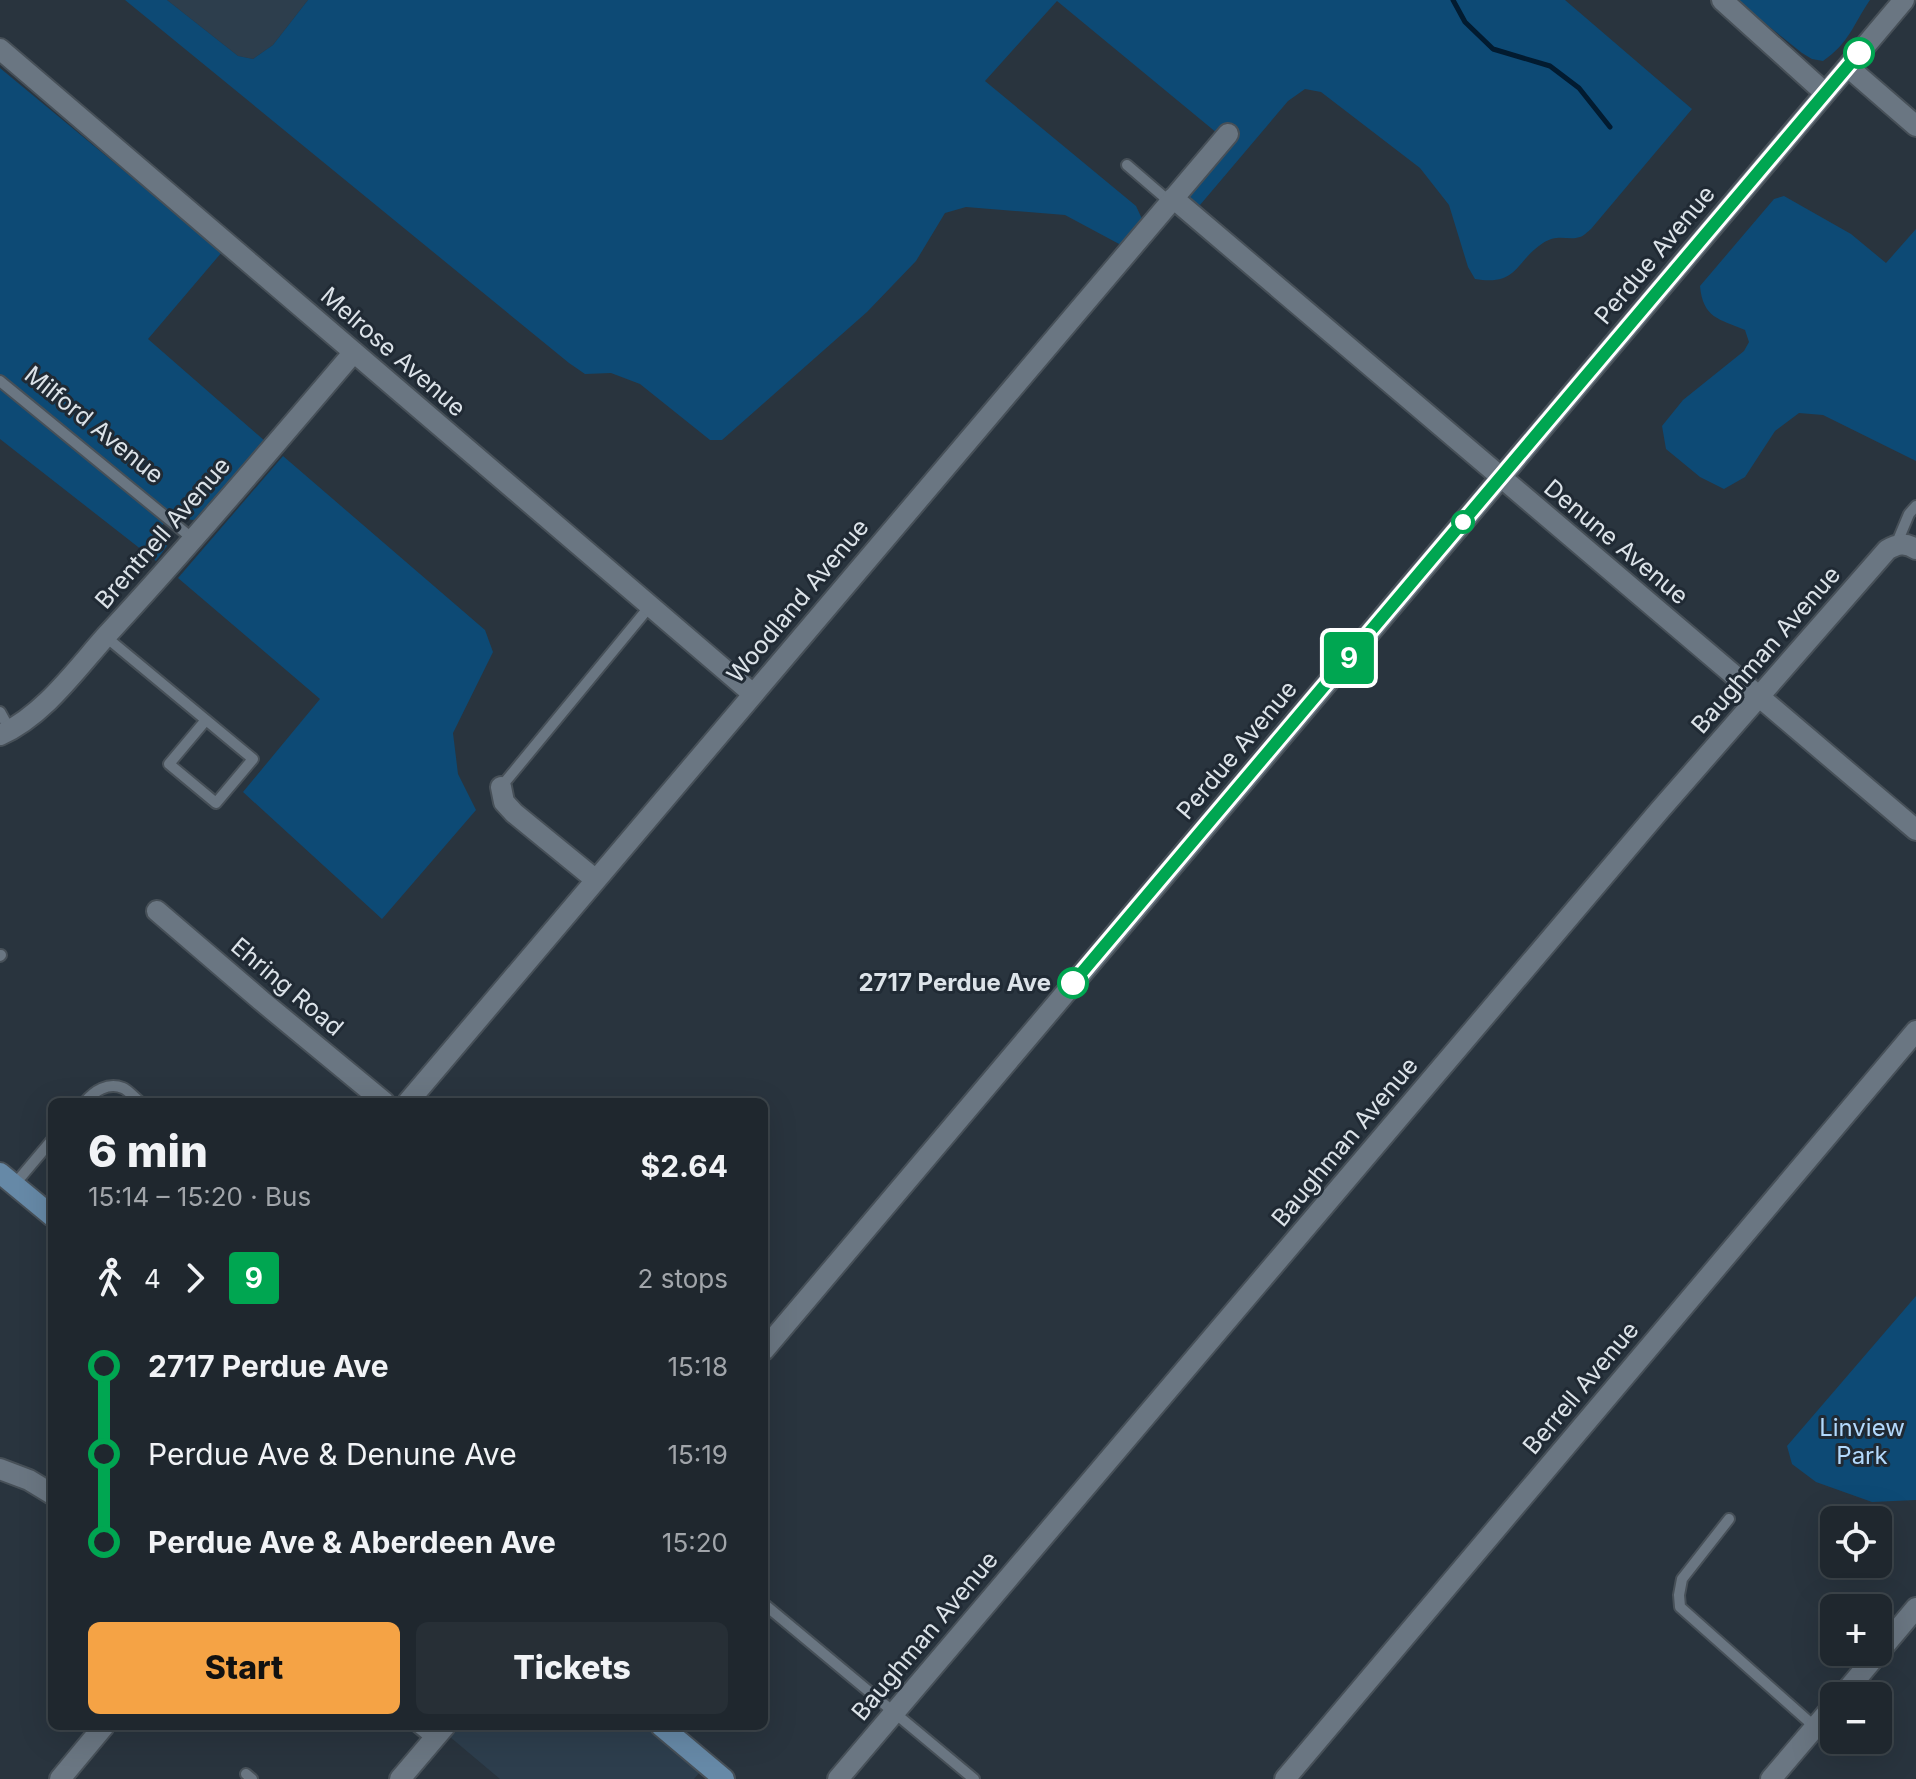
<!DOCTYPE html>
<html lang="en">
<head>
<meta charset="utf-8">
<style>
  :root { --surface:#1f272e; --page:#272f36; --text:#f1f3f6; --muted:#a1a5aa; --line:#3c444a; --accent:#f5a345 }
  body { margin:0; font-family:Inter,sans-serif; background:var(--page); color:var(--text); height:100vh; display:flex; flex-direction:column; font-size:30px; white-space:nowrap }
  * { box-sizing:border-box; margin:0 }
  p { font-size:26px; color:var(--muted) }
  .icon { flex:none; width:44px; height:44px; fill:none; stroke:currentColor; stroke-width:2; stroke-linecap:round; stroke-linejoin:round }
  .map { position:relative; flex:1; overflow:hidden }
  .drawer { position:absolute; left:48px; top:1098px; width:720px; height:632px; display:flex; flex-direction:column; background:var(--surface); border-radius:12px; box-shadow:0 8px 32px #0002,0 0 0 2px var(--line) }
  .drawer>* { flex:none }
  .badge { padding:0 16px; border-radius:6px; font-size:28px; line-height:52px }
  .tools { position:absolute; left:1820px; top:1506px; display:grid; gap:16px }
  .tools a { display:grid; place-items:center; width:72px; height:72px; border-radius:12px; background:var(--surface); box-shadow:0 8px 32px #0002,0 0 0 2px var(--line); font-size:40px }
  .map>.badge { position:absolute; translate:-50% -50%; box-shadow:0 0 0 4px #fff }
  .legs { display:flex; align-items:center; gap:12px; height:88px; padding:0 40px; font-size:26px }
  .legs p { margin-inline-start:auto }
  .overview { display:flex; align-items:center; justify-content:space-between; height:136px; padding:0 40px }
  h1 { font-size:44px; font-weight:800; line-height:60px }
  .primary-button { display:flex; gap:16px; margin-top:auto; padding:16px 40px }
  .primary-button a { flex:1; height:92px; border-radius:12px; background:var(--accent); color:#111; font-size:32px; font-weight:800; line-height:92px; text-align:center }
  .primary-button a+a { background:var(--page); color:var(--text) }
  ul { padding:0 40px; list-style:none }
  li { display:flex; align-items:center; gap:28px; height:88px; font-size:30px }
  li i { display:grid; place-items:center; width:12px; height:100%; margin:0 10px; background:currentColor }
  li i::after { content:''; width:20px; height:20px; margin:-10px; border:6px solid; border-radius:50%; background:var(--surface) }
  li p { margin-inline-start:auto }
  li:first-child i { background:linear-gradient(#0000 50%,currentColor 0) }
  li:last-child i { background:linear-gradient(currentColor 50%,#0000 0) }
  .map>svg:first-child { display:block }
  .built { fill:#2d3e4d }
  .green { fill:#0d4a75 }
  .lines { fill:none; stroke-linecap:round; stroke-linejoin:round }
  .stream { stroke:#021b30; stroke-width:5 }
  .lane-casing { stroke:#475058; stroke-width:14 }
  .street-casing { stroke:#475058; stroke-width:24 }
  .secondary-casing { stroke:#475058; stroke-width:24 }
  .lane { stroke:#6a7682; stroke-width:10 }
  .street { stroke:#6a7682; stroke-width:20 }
  .secondary { stroke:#6689a7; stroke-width:20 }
  .line-1-casing { stroke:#fff; stroke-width:18 }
  .line-1 { stroke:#00a651; stroke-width:12 }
  .stop-1-dot { fill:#fff; stroke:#00a651; stroke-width:4 }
  .labels { text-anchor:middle; stroke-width:6; stroke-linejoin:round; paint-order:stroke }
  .street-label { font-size:24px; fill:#dce3e9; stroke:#202a34 }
  .stop-label { font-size:24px; font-weight:bold; fill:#dce3e9; stroke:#202a34; text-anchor:end }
  .park-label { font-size:24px; fill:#b2d9fc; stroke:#202a34 }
</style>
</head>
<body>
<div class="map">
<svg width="1916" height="1779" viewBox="0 0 1916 1779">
  <rect width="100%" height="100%" fill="#29343e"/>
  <path class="built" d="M167,0H308L273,45L253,59L238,56Z
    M437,1726H662L707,1764L694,1779H500Z"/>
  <path class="green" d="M125,0H167L238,56L253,59L273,45L308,0H1565L1692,109L1591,229C1587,232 1584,236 1580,237C1568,241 1558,233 1543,243C1514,262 1519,286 1475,279L1468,267L1449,205L1420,168L1321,92L1305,89L1288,101L1200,205L1186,200L1185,189L1223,138L1057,1L985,81L1136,206L1143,221L1121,245L1065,215L966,207L945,213L916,261L867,312L722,440H710L640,384L611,373L585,374L569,363Z
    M1736,0H1870C1853,25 1849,43 1823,61L1812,59L1802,53Z
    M0,68L222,252L148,339L265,441L194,520L167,518L161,528L167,546L156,561L0,439Z
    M1784,196L1851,234L1886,263L1916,229V461L1823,415L1799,413L1775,431L1745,477L1724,489L1700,477L1666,449L1662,426L1683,400L1744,351L1749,342L1745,330C1719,319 1703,318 1700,286L1774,199Z
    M283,456L485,630L493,652L453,733L458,774L476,810L382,919L243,792L320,699L178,578Z
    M1916,1296V1500L1872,1502L1816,1482L1792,1464L1787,1446Z"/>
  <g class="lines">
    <path class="stream" d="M1453,0L1465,22L1493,49L1550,66L1579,88L1610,127"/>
    <g class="lane-casing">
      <path id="lane" d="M1127,165L1170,202
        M0,381L193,539
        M1896,545L1909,514L1916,506
        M106,637L206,720L169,764L216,803L253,759L206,720
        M0,712L10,730
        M501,787L650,606
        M0,956L1,955
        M85,1102C94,1091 108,1082 123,1088C128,1090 135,1098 140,1102
        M14,1185L52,1140
        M1729,1519L1682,1579L1679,1595L1680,1607L1815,1727
        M764,1604L974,1779
        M416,1726L433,1740
        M246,1774L252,1779"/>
    </g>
    <g class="street-casing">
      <path id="street" d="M1722,0L1825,93
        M0,49L753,694
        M1848,67L1916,126
        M1173,198L1916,830
        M0,735C43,716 75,671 106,636C191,544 272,448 354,352
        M501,787L504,802L514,813L596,880
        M157,911L263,1002L384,1102
        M408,1102L1228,134
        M764,1350L1904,0
        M0,1469L29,1480L52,1494
        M1842,1696L1916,1608
        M60,1779L104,1726
        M400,1779L445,1726
        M838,1779L1659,811L1887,550C1897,544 1905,542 1916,549
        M1285,1779L1916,1031
        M1771,1779L1834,1705"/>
    </g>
    <g class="secondary-casing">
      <path id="secondary" d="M0,1173L52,1216
        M661,1726L724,1779"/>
    </g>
    <use href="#lane" class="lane"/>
    <use href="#street" class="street"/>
    <use href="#secondary" class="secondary"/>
  </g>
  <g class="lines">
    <g class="line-1-casing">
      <path id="line-1" d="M1073,983L1859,53"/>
    </g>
    <use href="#line-1" class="line-1"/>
  </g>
  <g class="stop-1-dot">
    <circle cx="1859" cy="53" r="14"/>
    <circle cx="1463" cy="522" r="10"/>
    <circle cx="1073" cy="983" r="14"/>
  </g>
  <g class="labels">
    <g class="street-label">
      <text transform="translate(1655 255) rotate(-50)" y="8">Perdue Avenue</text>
      <text transform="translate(393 352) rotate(41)" y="8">Melrose Avenue</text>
      <text transform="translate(94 425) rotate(39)" y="8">Milford Avenue</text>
      <text transform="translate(163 533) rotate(-49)" y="8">Brentnell Avenue</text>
      <text transform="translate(1616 542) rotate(40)" y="8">Denune Avenue</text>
      <text transform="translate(798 601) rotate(-50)" y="8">Woodland Avenue</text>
      <text transform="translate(1766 650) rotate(-49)" y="8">Baughman Avenue</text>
      <text transform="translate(1237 750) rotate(-50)" y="8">Perdue Avenue</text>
      <text transform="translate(287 987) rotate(40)" y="8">Ehring Road</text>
      <text transform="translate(1345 1142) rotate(-50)" y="8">Baughman Avenue</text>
      <text transform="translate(1581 1388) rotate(-50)" y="8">Berrell Avenue</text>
      <text transform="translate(925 1636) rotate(-50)" y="8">Baughman Avenue</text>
    </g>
    <g class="stop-label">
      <text x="1051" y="991">2717 Perdue Ave</text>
    </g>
    <g class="park-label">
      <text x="1862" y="1436">Linview<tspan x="1862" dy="28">Park</tspan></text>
    </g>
  </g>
</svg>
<div class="tools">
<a><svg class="icon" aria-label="locate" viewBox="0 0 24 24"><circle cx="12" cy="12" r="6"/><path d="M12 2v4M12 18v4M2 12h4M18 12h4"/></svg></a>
<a>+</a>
<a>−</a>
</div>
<b class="badge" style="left:1349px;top:658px;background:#00a651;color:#fff">9</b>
<section class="drawer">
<div class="overview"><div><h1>6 min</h1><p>15:14 – 15:20 · Bus</p></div><b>$2.64</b></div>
<div class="legs"><svg class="icon" aria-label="walk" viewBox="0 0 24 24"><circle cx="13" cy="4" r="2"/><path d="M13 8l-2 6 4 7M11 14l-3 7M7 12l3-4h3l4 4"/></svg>4<svg class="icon" aria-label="forward" viewBox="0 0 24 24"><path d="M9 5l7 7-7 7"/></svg><b class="badge" style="background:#00a651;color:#fff">9</b><p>2 stops</p></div>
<ul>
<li><i style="color:#00a651"></i><b>2717 Perdue Ave</b><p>15:18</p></li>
<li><i style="color:#00a651"></i><span>Perdue Ave &amp; Denune Ave</span><p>15:19</p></li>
<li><i style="color:#00a651"></i><b>Perdue Ave &amp; Aberdeen Ave</b><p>15:20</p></li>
</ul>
<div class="primary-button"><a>Start</a><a>Tickets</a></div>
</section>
</div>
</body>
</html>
